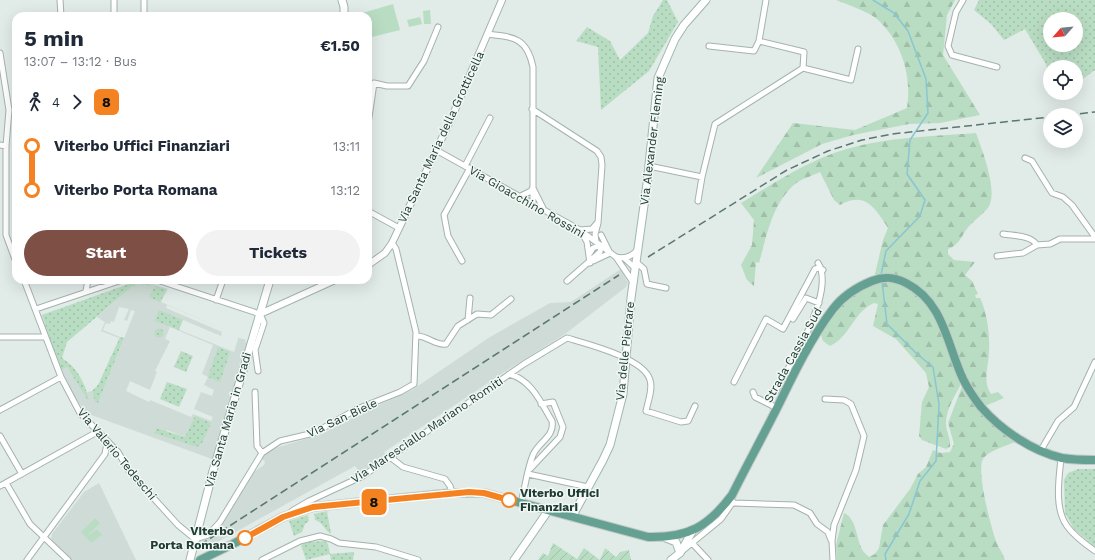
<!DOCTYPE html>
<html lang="en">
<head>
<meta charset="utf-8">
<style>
  :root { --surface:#fff; --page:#f2f2f3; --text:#1f2937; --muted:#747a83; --accent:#7e4f45 }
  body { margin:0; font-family:"Work Sans",sans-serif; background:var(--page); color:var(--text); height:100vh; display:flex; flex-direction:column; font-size:15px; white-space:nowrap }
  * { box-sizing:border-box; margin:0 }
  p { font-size:13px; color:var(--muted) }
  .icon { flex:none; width:22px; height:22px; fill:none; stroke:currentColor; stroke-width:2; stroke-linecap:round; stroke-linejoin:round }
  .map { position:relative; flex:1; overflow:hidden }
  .details { position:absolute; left:12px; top:12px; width:360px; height:272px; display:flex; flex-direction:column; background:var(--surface); border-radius:12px; box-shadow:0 4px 16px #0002 }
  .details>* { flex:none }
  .badge { padding:0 8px; border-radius:6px; font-size:14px; line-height:26px }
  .needle { width:26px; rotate:243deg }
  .fabs { position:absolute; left:1043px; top:12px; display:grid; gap:8px }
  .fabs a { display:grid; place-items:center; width:40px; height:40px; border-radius:50%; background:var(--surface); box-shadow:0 4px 16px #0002; font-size:20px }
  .map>.badge { position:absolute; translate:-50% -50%; box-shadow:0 0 0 2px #fff }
  .legs { display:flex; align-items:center; gap:6px; height:44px; padding:0 12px; font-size:13px }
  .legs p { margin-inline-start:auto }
  .summary { display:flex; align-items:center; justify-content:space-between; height:68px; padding:0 12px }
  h1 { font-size:22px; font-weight:700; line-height:30px }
  .action { display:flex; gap:8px; margin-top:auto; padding:8px 12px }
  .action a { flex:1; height:46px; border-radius:24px; background:var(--accent); color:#fff; font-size:16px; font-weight:700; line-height:46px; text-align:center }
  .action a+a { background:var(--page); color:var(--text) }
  ul { padding:0 12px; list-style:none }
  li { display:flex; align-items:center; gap:14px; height:44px; font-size:15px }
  li i { display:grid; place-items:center; width:6px; height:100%; margin:0 5px; background:currentColor }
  li i::after { content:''; width:10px; height:10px; margin:-5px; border:3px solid; border-radius:50%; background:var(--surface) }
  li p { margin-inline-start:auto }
  li:first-child i { background:linear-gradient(#0000 50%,currentColor 0) }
  li:last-child i { background:linear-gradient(currentColor 50%,#0000 0) }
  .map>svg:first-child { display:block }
  .built { fill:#cfdbd6; fill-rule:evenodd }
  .grass { fill:url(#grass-dots); fill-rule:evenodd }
  .forest { fill:url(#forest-firs) }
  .garden { fill:url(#garden-furrows) }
  .pitch { fill:#b9ddc3 }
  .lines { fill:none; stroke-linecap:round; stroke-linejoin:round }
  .stream { stroke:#88c6d1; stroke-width:1.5 }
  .minor-casing { stroke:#a4b3ae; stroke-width:7 }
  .tertiary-casing { stroke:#a4b3ae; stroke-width:8 }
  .secondary-casing { stroke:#9fb7af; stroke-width:9 }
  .primary-casing { stroke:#c1c8c6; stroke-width:10 }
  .minor { stroke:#fff; stroke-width:5 }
  .tertiary { stroke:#fff; stroke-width:6 }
  .secondary { stroke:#fff; stroke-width:7 }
  .primary { stroke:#65a192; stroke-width:8 }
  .rail { stroke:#5b7870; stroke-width:1.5; stroke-dasharray:8 4; stroke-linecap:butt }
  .line-1-casing { stroke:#fff; stroke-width:9 }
  .line-1 { stroke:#f58220; stroke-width:6 }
  .stop-1-dot { fill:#fff; stroke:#f58220; stroke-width:2 }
  .labels { text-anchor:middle; stroke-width:3; stroke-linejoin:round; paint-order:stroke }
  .street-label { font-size:12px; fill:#213c35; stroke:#f1f8f4 }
  .stop-label { font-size:12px; font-weight:bold; fill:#213c35; stroke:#f1f8f4; text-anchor:start }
</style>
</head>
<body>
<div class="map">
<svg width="1095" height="560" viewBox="0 0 1095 560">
  <defs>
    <pattern id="grass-dots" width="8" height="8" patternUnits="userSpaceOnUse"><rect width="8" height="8" fill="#b9ddc3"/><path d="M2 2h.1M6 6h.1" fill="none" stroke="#9fbfa8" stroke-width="1.8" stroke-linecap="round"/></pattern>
    <pattern id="forest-firs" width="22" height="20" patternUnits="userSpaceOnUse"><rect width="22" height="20" fill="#b9ddc3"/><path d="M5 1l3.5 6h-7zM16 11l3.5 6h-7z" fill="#9fbfa8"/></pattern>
    <pattern id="garden-furrows" width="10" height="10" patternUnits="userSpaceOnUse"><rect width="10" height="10" fill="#b9ddc3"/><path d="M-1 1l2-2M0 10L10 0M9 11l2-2" fill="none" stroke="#9fbfa8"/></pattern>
  </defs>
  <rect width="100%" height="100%" fill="#e1ebe7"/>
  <path class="built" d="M621,269L628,283L626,287L565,334L509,369L384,452L386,456L360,473L355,466L203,550L198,542L207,537L251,474L264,465L265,462L261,458L269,450L322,434L374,407L412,390L490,337L550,303L571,302Z
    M137,281H144L168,289L161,302L239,336V338L246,340L245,342L248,343L239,364L241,365L212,459L86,413L74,396L51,346L42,315ZM137,281L149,283L148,286L138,284L133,286L97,317L105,322L101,331L119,338L120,337L103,330L106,323L110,324L111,321L114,322L119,307L129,309L124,320L127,321L131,310L135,311L98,403L95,402L92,391L87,392L89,399L88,401L67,367L62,368L43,315ZM167,305L239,336L234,352L170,326L183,320L221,336L222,332L166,308ZM170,327L213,345L202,374L208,377L204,385L214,390L212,396L201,392L194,409L213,417L211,421L193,414L191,417L150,400L149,402L126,391L130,381L150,390L157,372L155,371L170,341L165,339ZM156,428L166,432L167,430L185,437L154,432Z
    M99,483L136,560H71L51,541L52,534L84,492Z"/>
  <path class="grass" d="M663,0H667L678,22L649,71L601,110L598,47L576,41L587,27L610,41L620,60L648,33L653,16Z
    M979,0H1095V70L1076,84V67H1050V81L1046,64L1025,29L1004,40L991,24L974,10ZM1050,19H1076V45H1050Z
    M137,281L150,283L149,286L138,284L133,286L67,342L62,358C78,368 84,382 89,399L88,401L67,367L62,369L52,345L42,315Z
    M155,286L167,289L160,302L149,297Z
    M159,310L183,320L179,330L155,321Z
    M154.5 333a4.5 4.5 0 1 1 9 0a4.5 4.5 0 1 1-9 0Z
    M120,337L124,338L98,403L95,402L92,391L98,385Z
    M218,347L230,352L220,382L208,377Z
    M181,351L193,356L186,372L174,367Z
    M167,382L187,389L179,407L160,399Z
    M195,416L211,423L202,443L197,447L154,433L156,428L185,437Z
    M1078,469H1095V547L1074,529L1065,513L1064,480L1068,473Z
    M327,511L331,534C324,530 323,522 315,520L314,514Z
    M308,515L309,521L305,524L302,532L294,536L289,521Z
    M325,541L328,544L330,554L354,552L353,560H331L330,554L306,560L301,545L307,542Z"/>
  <path class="forest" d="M836,0H955L947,15L943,55L980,115L940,123L909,124L853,135L822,144L756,178L793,123L855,130L907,108C912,77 902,42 878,20C872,13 846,4 836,0Z
    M976,133C982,150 999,192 988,208C983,214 976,219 970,225C961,235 961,244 948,249V254L954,260L975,262L965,275L972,281L978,294L975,295L976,298H980C987,312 990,334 989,351C989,365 982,381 991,394L998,392L1004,398L985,406L966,379L942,315L929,296L922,289L875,274L883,240L888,228C875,208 865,191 840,205L834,200L820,172C812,176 801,179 795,184C772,204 767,235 759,263L756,262L754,286L747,280L741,265L752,245L754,220L741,203C769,186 798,167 829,155C875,137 927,137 976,133Z
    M881,282C901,281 923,292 933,310C944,329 953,360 962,382C956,394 946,409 946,423C946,431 951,439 950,447L946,449L922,440L919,436L922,402L929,387L926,373L896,339L873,326L878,304L874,303C854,311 850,337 830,346L823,341L821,335C837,309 850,292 881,282Z
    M963,384L1015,442C1006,446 988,451 983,459C976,471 991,527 996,541C998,547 1003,553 1005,560H837L836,545L844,513C856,518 856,536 861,547C862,551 866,554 869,557L875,554L879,548L883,525L910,489L918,474L926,467L933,450L941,453L950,452L954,444L948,423Z"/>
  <path class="garden" d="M553,543L577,559L584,548L600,560H538L543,553L548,556Z
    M605,548L616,557L620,552L629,550L631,560H600Z"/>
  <path class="pitch" d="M393,4L400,30L368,38V16H352Z
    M430,10L431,24H424L423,11Z
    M420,17L422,24L409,27L407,20Z
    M95,518L100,523L86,537L81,532Z
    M97,529L102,535L91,543L86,537Z"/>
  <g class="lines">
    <path class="stream" d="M873,0L894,13L908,31L926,79L928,113L910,140L907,174L925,200L920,216L886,251L881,275
      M882,281L887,324L917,354L933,367L939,404L936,461L920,481L909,514L885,554L886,560"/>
    <g class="minor-casing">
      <path id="minor" d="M60,0L61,16
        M114,0V16
        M144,0V16
        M963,0L956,12L948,46L952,55L997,67
        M488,34C514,37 527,38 533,67V203
        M709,46L754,51L759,41L766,0
        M0,53L9,110L6,146V235L16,262
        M803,68L851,80L858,49
        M532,109L597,151L601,157L602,165L598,223L595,234L596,242
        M368,124L374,83L387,86H408L424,61L438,27
        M0,145L6,146
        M436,150L580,230L616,257L633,282
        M1025,158L1032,161L1052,193L1063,197L1072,205L1095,237
        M465,166L490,118
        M649,166L702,177L715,124L803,68L804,52L759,41
        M534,190L543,208
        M521,196L531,191L533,187
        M698,201L702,177
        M368,211L399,228
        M1003,234C1014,236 1031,235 1037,245
        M997,256L1023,253L1037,245L1050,244L1060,239H1095
        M616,257C625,259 632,257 638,249
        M624,258L635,268
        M462,261L448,236L444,215L470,168
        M593,261L610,253L601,235
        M636,262L644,269L647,284L666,288
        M590,263L587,242L580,230L592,229L597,223
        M24,280L61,377L80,413L118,452L129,471L178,525L195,539L208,535L220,522L262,453L280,441L314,433L357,409L400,392L414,384L416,332L396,249L392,243
        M98,280L108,283
        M157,280L260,314L264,323L255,350L258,371
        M567,281L600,252L601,245L593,248L590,253
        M86,291L88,280
        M216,300L223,280
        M36,309L122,280
        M793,319L806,298L819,303
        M468,320L470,298
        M416,336C427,335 435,346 446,344L458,326L477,314L491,315L511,299
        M0,337H45
        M808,348L802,344C811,324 831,283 818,263
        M509,374C532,380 541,403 552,421C555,437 538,442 533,455C527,469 525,488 521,503
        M734,382L766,319L783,329L815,269L819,268L823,270
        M255,392L257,446L262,453
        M753,392L755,397L777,408
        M775,392L802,344
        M825,399L844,400L851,404L864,436L856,470L834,525L832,541L833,560
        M0,410L61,377
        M0,436L22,474
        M1041,450L1058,421L1074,407L1095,362
        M390,457L403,467L445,479L450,486L452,493
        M1061,458C1059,479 1054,508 1067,526C1074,536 1085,544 1095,551
        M530,469L560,437L563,427L553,402L541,404
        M528,474L588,487
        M6,483L30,524L68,560
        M0,486L97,432
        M729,498L734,503L794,505L810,513L817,524L828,532L831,540
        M292,511L309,501L363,476L524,364L567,338C587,344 644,358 650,380C653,389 648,401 646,411L681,422L688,421L695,406
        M692,543L708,560
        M682,551L721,519L733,502
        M27,560L105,454L107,443
        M262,560L300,541L320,536L331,539L339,543L376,547L418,560"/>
    </g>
    <g class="tertiary-casing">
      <path id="tertiary" d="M368,265L385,253L392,243L451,119L502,0
        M260,314L335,280"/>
    </g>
    <g class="secondary-casing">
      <path id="secondary" d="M342,0L344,7V16
        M572,517L603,460L610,445L623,394L631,298L647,184L658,78L675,39L684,25L706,0
        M666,538L676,542L680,553
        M190,560L213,471L270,280
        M514,560L548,511
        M671,560L680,553L692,532"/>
    </g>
    <g class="primary-casing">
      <path id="primary" d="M200,560L233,544L283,517L313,507L452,493H484L648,537C688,538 708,527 732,495C747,465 763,436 778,406C794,373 811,338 833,309C843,296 857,287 872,281C884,276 894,277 906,283C944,302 947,345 963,379C968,389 974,398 981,407C1001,430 1032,451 1062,458C1073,460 1084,460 1095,460"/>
    </g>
    <use href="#minor" class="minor"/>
    <use href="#tertiary" class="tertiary"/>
    <use href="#secondary" class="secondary"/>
    <use href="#primary" class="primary"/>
    <path class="rail" d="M1068,115L1095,112
      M648,257L787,170L828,151L862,140L892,134L1050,117
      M200,545L619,275"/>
  </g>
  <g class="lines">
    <g class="line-1-casing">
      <path id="line-1" d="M245,538L283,517L313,507L469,492L484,493L509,500"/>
    </g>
    <use href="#line-1" class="line-1"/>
  </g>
  <g class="stop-1-dot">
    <circle cx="509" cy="500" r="7"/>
    <circle cx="245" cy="538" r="7"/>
  </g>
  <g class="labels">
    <g class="street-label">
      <text transform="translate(441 137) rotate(-65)" y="4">Via Santa Maria della Grotticella</text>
      <text transform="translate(652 141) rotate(-83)" y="4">Via Alexander Fleming</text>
      <text transform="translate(527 202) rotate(30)" y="4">Via Gioacchino Rossini</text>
      <text transform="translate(625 351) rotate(-84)" y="4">Via delle Pietrare</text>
      <text transform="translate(793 355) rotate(-61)" y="4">Strada Cassia Sud</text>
      <text transform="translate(342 418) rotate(-25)" y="4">Via San Biele</text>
      <text transform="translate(228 420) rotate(-74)" y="4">Via Santa Maria in Gradi</text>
      <text transform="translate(427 430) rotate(-34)" y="4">Via Maresciallo Mariano Romiti</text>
      <text transform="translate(117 454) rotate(50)" y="4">Via Valerio Tedeschi</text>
    </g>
    <g class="stop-label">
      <text x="520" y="497">Viterbo Uffici<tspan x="520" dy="14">Finanziari</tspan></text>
      <text x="234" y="535" text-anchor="end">Viterbo<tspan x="234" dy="14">Porta Romana</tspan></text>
    </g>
  </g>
</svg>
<div class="fabs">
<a><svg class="needle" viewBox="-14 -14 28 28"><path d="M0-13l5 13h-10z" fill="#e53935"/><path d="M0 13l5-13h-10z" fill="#747a83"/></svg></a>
<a><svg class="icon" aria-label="locate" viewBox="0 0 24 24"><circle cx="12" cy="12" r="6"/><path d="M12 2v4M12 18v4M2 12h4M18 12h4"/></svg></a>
<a><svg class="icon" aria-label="layers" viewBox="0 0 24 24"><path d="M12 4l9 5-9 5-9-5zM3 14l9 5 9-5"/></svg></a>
</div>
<b class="badge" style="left:374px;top:502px;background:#f58220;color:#111">8</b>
<section class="details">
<div class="summary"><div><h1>5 min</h1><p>13:07 – 13:12 · Bus</p></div><b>€1.50</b></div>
<div class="legs"><svg class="icon" aria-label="walk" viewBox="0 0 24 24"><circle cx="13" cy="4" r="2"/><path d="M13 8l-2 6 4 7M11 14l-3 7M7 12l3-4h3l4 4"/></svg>4<svg class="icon" aria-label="forward" viewBox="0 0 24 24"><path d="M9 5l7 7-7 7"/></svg><b class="badge" style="background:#f58220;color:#111">8</b></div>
<ul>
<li><i style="color:#f58220"></i><b>Viterbo Uffici Finanziari</b><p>13:11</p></li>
<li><i style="color:#f58220"></i><b>Viterbo Porta Romana</b><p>13:12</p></li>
</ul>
<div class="action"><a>Start</a><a>Tickets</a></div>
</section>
</div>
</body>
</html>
